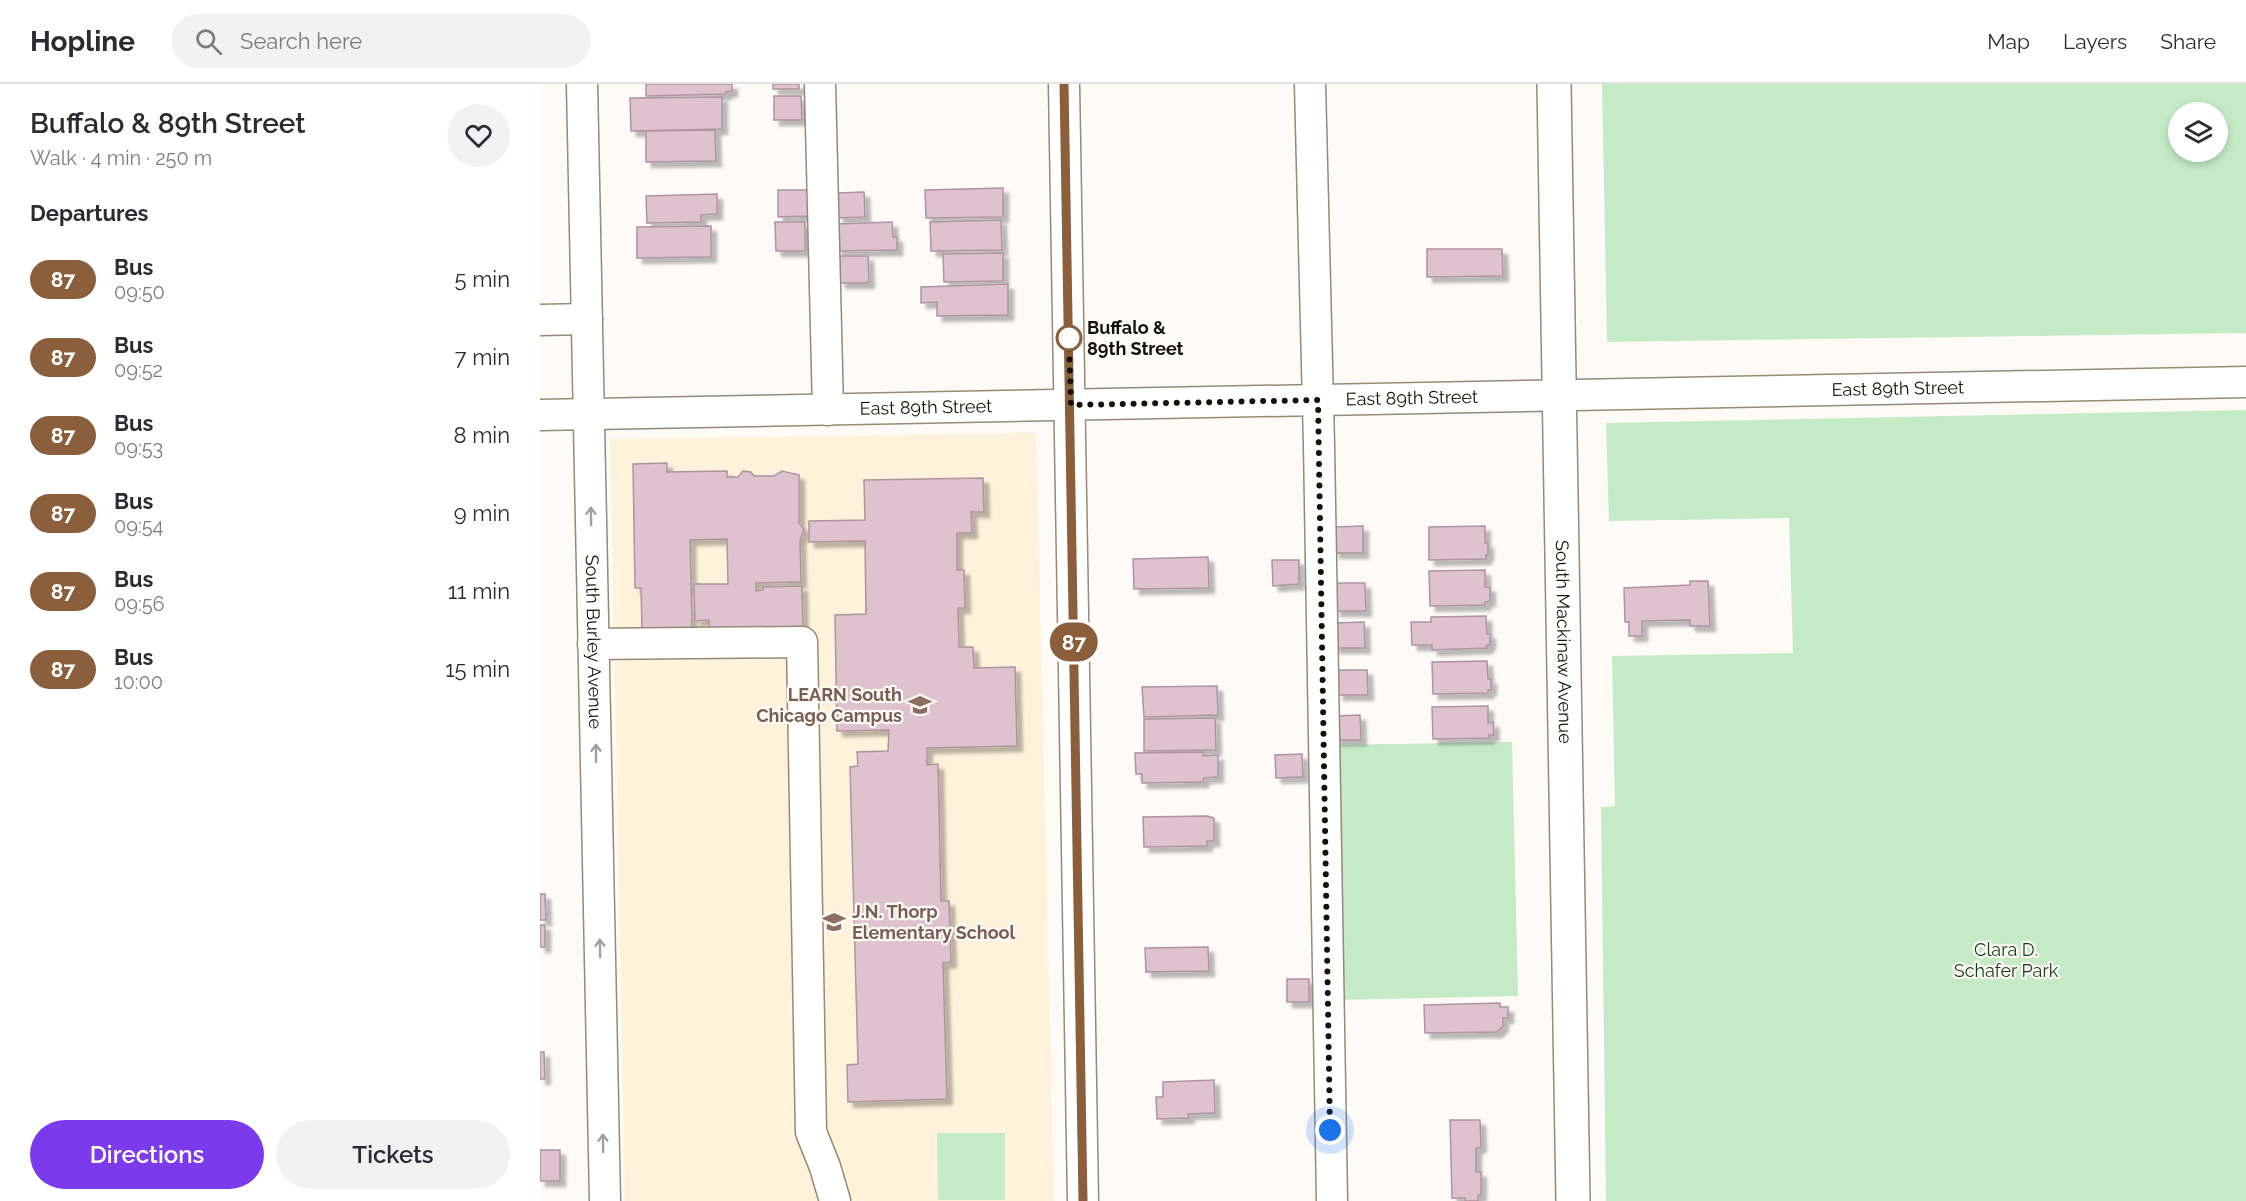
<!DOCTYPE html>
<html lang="en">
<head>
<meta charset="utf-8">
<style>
  :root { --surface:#fff; --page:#f2f2f3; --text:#2b2b33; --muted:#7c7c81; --line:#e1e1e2; --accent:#7c3aed }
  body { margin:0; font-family:Raleway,sans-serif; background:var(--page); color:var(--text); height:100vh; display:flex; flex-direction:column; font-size:22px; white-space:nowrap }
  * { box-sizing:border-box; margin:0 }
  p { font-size:20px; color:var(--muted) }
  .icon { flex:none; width:33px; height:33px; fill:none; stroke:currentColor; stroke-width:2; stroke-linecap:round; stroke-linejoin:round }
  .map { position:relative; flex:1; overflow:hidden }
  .side { display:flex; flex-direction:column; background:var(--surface); width:540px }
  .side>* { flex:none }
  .badge { padding:0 12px; border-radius:20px; font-size:21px; line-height:39px }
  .fabs { position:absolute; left:1628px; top:18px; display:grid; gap:12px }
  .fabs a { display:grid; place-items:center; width:60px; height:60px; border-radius:50%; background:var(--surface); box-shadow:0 3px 9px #0003; font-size:30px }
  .you { position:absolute; width:30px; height:30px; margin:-15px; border:4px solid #fff; border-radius:50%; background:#1a73e8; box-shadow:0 0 0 9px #1a73e833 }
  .map>.badge { position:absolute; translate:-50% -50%; box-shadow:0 0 0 3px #fff }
  h2 { padding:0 30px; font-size:22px; line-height:54px }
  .round { display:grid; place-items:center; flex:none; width:63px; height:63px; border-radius:32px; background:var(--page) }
  .headline { display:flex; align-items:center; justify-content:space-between; height:102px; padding:0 30px }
  h1 { font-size:28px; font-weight:600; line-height:45px }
  .cta { display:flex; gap:12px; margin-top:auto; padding:12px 30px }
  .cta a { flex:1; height:69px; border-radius:36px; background:var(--accent); color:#fff; font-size:24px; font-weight:600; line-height:69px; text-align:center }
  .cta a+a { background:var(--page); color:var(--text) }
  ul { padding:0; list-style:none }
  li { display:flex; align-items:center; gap:18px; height:78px; padding:0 30px }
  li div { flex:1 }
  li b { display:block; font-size:22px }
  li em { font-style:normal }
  li .badge { min-width:66px; font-weight:700; text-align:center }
  header { display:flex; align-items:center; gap:36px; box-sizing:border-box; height:84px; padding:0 30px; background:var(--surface); border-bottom:2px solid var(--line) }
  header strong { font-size:28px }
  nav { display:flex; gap:33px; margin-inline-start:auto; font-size:21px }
  .search { width:420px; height:54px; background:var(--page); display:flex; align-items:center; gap:15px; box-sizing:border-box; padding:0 21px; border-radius:33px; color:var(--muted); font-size:22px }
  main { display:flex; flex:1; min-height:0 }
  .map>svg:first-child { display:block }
  .built { fill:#fff2da }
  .green { fill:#c4ebc6; fill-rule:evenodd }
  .building { fill:#dec3ce; stroke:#ad949f; stroke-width:1.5; filter:url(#shadow) }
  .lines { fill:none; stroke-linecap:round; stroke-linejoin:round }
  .minor-casing { stroke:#958a75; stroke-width:33 }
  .major-casing { stroke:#958a75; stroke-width:36 }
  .minor { stroke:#fff; stroke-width:30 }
  .major { stroke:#fff; stroke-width:33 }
  .oneway { stroke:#a1a09d }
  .line-casing { stroke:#fff; stroke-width:14 }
  .line { stroke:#8b5e3c; stroke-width:9 }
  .walk { stroke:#151109; stroke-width:6; stroke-dasharray:0 10.8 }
  .stop-dot { fill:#fff; stroke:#8b5e3c; stroke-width:3 }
  .labels { text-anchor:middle; stroke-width:4.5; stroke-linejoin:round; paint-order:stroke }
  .stop-label { font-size:18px; font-weight:bold; fill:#151109; stroke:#fefbf7; text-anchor:start }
  .street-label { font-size:18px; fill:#151109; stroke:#fefbf7 }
  .education-label { font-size:18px; font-weight:bold; fill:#785e54; stroke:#fefbf7; text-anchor:end }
  .park-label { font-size:18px; fill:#123b17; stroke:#fefbf7 }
</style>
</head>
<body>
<header>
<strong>Hopline</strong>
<div class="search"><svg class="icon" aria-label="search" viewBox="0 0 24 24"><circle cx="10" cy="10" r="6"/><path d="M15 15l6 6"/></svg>Search here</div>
<nav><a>Map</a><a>Layers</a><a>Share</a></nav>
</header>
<main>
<section class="side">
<div class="headline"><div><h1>Buffalo &amp; 89th Street</h1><p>Walk · 4 min · 250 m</p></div><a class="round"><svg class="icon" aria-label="heart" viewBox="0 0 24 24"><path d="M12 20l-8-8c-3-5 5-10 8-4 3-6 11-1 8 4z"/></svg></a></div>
<h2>Departures</h2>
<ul>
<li><span class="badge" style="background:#8b5e3c;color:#fff">87</span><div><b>Bus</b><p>09:50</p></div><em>5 min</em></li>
<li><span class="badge" style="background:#8b5e3c;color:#fff">87</span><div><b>Bus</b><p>09:52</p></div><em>7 min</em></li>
<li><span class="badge" style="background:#8b5e3c;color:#fff">87</span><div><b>Bus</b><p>09:53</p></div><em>8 min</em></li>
<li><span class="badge" style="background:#8b5e3c;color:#fff">87</span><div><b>Bus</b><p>09:54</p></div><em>9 min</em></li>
<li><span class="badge" style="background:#8b5e3c;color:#fff">87</span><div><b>Bus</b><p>09:56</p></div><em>11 min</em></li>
<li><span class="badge" style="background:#8b5e3c;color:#fff">87</span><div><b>Bus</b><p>10:00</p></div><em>15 min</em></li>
</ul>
<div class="cta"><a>Directions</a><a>Tickets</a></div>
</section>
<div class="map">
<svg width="1706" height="1117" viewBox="0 0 1706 1117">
  <defs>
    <filter id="shadow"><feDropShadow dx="5.5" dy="5.5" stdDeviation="1.5" flood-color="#0004"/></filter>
  </defs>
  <rect width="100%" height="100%" fill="#fefbf7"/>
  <path class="built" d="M496,349L514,1117H85L70,355Z"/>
  <path class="green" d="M1062,0H1706V249L1067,258ZM1638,28H1677V68H1638Z
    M1706,326V1117H1066L1061,723L1075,722L1072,572L1253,569L1249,434L1069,437L1066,339Z
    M972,658L978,912L799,916L793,661Z
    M397,1049H465V1116H398Z"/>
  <path class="building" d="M106,0H192V7L186,8V10L106,12Z
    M233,0H259V5H233Z
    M234,12H261L262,36H234Z
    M182,13V45L91,47L90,14Z
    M175,46L176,77L106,78V47Z
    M463,104V133L386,134L385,106Z
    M238,106H268V132L238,133Z
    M324,108L325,133L298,134L297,109Z
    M177,110V130L161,131V138L107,139L106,112Z
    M461,136L462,166L391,167L390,138Z
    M235,138H265V167H236Z
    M352,138L353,153H357V166L297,167L296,140Z
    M171,142V173L97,174V143Z
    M887,165H962L963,192L887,193Z
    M463,169V197L404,198L403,170Z
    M299,172H328L329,199H300Z
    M468,200V231L397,232V218L381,219V203Z
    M127,379V388L187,387V393H198L203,387L211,388L214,392H234L242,387L259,391V439L264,445L260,457L261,498L216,499V507L223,506V503L262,502L263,551L170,553L169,536L155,537L154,500H188L187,455L150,456L152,545L102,546L101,504H95L93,380Z
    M443,394L444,428H431L432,449H417V486H424L425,524H418L419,563H433L434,584L475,583L477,662L387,664V681L398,680L401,817H409L411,878L403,879L407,1015L308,1018L307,981L318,980L310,683L318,682L317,668L348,667L349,646L297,647L295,531L326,530L325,457L269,458V437L325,436L324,396Z
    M823,442V469H794L793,443Z
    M945,442V459H948V471H946V475L889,476V443Z
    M668,473L669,504L594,505L593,475Z
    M732,476H759V500L733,502Z
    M945,486V503H950V517L945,518V521L890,522L889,487Z
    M1150,497H1168L1170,542H1150V536L1102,537V552H1089V538H1085L1084,504L1150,501Z
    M794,499H825L826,527H795Z
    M946,532L947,550H950V561H947V564L892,566V561H872L871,538H891V533Z
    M824,538L825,564H794V539Z
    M947,577L948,595H951V606H948V609L893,610L892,578Z
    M797,586H827L828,611H798Z
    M677,602L678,631L604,633L602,603Z
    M948,622V639L953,638L954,651H949V654L893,655L892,623Z
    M820,631L821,656H794V632Z
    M675,634L676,666L604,667V635Z
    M663,668V672L678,671V693L664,694L663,698L602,699V690H596L595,669Z
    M762,670L763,693L736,694L735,671Z
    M667,732L674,734V757H667V762L604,763L603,733Z
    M0,810H5L6,836H0Z
    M0,841H5V863H0Z
    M668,863L669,887L606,888L605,864Z
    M747,895H769V918H747Z
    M960,919V923H968V934H963V942L957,948L885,949L884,921Z
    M0,968H4L5,995H0Z
    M674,996L675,1029L648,1030L649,1034L617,1035L616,1013H623V998Z
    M910,1036H940L941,1063L936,1064V1088H941V1111H938V1117H925V1114H912Z
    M0,1066H20V1097H0Z"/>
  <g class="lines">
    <g class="minor-casing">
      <g id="minor">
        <path id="s1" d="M42,0L65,1117"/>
        <path d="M280,0L288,326"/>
        <path d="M524,0L543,1117"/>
        <path d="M770,0L779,361L792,1117"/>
        <path d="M0,236L47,235"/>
        <path id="s2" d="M0,331L1706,298"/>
        <path d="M53,560L262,558L271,1048L285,1083L295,1117"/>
      </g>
    </g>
    <g class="major-casing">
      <g id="major">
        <path id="s3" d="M1014,0L1033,1117"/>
      </g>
    </g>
    <use href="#minor" class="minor"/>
    <use href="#major" class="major"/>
  </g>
  <defs><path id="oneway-shaft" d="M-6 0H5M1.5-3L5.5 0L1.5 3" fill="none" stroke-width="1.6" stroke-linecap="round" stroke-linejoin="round" transform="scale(1.5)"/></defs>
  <g class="oneway">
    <use href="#oneway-shaft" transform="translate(51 432) rotate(-91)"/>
    <use href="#oneway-shaft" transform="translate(56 669) rotate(-91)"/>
    <use href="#oneway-shaft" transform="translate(60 864) rotate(-91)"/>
    <use href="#oneway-shaft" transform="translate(63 1059) rotate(-91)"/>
  </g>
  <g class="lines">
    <g class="line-casing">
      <path id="line" d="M524,0L543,1117"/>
    </g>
    <use href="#line" class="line"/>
    <path class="walk" d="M529,254L531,321L778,316L790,1046"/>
  </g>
  <defs>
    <g id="school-bare" transform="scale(1.8)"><path d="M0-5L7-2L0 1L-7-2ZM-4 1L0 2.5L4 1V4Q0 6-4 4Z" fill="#8d6e63" stroke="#fefbf7" stroke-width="2.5" paint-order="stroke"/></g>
  </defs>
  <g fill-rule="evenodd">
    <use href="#school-bare" x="380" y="621"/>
    <use href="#school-bare" x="294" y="838"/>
  </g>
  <circle class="stop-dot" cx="529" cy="254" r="12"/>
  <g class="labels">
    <g class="stop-label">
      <text x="547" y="250">Buffalo &amp;<tspan x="547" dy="21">89th Street</tspan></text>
    </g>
    <g class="street-label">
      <text dy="6" stroke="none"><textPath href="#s2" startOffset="1358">East 89th Street</textPath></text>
      <text dy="6" stroke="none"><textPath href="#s2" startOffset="872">East 89th Street</textPath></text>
      <text dy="6" stroke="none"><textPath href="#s2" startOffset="386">East 89th Street</textPath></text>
      <text dy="6" stroke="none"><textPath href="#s1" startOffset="558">South Burley Avenue</textPath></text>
      <text dy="6" stroke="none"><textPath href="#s3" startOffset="558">South Mackinaw Avenue</textPath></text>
    </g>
    <g class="education-label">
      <text x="362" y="617">LEARN South<tspan x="362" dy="21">Chicago Campus</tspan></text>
      <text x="312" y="834" text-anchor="start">J.N. Thorp<tspan x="312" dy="21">Elementary School</tspan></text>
    </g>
    <g class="park-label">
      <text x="1466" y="872">Clara D.<tspan x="1466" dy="21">Schafer Park</tspan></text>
    </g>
  </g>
</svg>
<div class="fabs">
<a><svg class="icon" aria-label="layers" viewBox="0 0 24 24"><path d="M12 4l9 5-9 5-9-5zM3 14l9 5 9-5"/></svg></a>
</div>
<div class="you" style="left:790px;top:1046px"></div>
<b class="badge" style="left:534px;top:558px;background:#8b5e3c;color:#fff">87</b>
</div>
</main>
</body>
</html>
